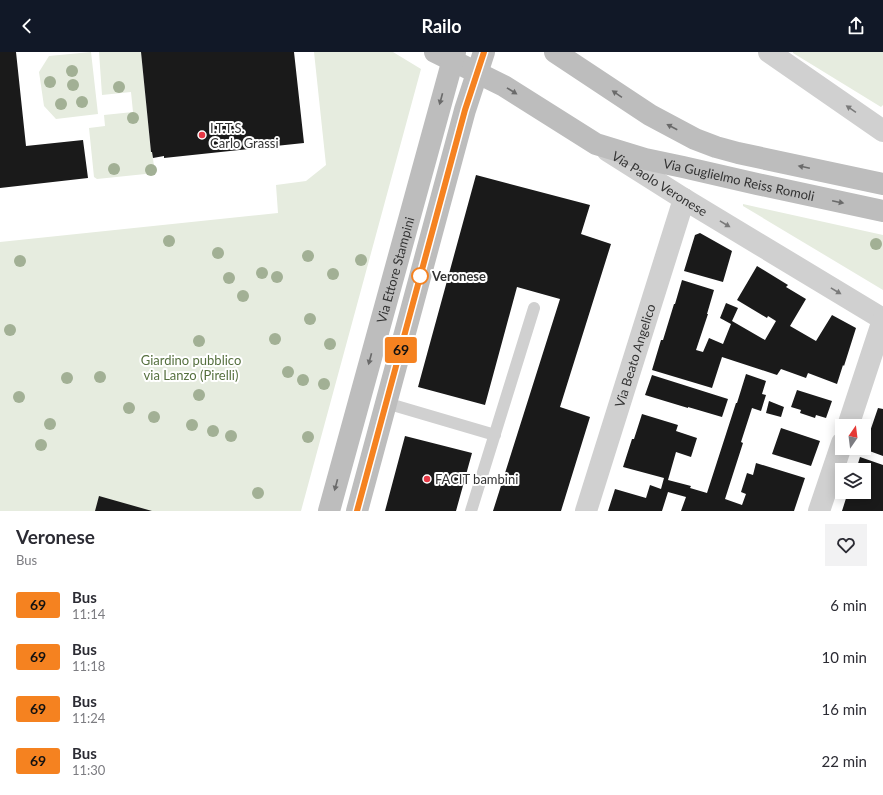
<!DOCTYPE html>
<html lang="it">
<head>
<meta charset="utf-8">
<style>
  :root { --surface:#fff; --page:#f2f2f3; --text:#2b2b33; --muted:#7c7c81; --accent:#111827 }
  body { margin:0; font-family:Lato,sans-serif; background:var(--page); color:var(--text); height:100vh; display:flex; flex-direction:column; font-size:15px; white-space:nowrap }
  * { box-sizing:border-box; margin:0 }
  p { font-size:13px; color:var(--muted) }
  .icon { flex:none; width:22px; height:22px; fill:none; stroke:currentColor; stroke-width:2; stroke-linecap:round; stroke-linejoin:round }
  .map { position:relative; height:459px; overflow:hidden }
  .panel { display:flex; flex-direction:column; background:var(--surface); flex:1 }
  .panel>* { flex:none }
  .badge { padding:0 8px; border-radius:3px; font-size:14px; line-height:26px }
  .needle { width:26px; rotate:14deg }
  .controls { position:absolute; left:835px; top:367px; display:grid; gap:8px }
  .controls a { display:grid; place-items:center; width:36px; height:36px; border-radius:0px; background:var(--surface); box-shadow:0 2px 10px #0003; font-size:20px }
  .map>.badge { position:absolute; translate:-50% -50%; box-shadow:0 0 0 2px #fff }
  .round { display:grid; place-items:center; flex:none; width:42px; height:42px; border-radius:0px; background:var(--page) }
  .headline { display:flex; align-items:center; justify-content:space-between; height:68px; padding:0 16px }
  h1 { font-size:19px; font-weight:700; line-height:30px }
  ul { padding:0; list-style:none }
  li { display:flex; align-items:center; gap:12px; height:52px; padding:0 16px }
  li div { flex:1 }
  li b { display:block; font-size:15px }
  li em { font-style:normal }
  li .badge { min-width:44px; font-weight:700; text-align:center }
  header { display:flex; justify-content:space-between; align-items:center; height:52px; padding:0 16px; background:var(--accent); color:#fff; font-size:18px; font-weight:700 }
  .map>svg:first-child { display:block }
  .green { fill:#e6ecdf }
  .building { fill:#1a1a1a }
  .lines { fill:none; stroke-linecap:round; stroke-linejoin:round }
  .lane { stroke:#d0d0d0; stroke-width:12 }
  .street { stroke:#d0d0d0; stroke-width:22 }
  .secondary { stroke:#bdbdbd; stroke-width:22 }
  .tree { fill:#a2b095 }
  .oneway { fill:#6a6a6a }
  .oneway2 { fill:#7a7a7a }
  .line-casing { stroke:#fff; stroke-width:9 }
  .line { stroke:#f58220; stroke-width:6 }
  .poi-dot { fill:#e63946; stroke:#fff; stroke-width:1.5 }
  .stop-dot { fill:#fff; stroke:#f58220; stroke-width:2 }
  .labels { text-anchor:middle; stroke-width:4; stroke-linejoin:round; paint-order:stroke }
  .poi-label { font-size:13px; fill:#333; stroke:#fff; text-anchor:start }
  .street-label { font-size:13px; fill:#333; stroke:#fff }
  .stop-label { font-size:13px; font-weight:bold; fill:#333; stroke:#fff; text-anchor:start }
  .park-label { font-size:13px; fill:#56703f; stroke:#fff }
</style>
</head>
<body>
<header><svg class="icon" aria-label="back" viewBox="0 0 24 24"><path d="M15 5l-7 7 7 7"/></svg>Railo<svg class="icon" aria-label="share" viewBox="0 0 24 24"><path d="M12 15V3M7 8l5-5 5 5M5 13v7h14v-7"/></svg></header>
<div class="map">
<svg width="883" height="459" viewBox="0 0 883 459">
  <rect width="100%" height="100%" fill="#fff"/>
  <path class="green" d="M91,0L98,62L56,67L44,54L39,20L49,4Z
    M99,0H141L151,100H152L155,121L97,127L94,125L89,76L105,74L104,63L133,60L131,40L102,43Z
    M314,0H393L421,17L301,459H0V190L278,161L276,133L306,129L326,113Z
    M793,0H883V53L881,55L793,1Z
    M743,152L883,183V238L743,154Z"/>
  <path class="building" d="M0,0H16L26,94L83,88L88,126L0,136Z
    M141,0H294L304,91L164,106V104L153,106L152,100H151Z
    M476,123L590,153L581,182L611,192L560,355L590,365L561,459H493L560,247L517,235L485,353L418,335Z
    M700,181L732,199L723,230L684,219L695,183Z
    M757,214L788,233L786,235L806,247L790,274L816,289L832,263L856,276L844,314L843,313L837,332L808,321L806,326L781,317L777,323L722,305L712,336L652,318L661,288H663L674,252H675L682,228L714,238L707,262H708L696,298L703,300L709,286L723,292L731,272L720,266L726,251L738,256L732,269L765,288L776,269L768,264L767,266L737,248Z
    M746,322L766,329L762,342L766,343L761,359L752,356L741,390L743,391L725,447L742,453L746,442L741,440L747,421L753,423L756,411L805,426L794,459H681L686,445L668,440L662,459H608L615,437L646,446L650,433L661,437L664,426L623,415L632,387H634L642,362L678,373L676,379L697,386L691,405L676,400L668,428L691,434L690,436L707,441L736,351H737Z
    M652,323L728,347L722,365L688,355V356L645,343Z
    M797,338L832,349L826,366L816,363L815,366L800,361L801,358L791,355Z
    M769,349L784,355L781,365L766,361Z
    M878,356L883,357V404L864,397Z
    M781,376L820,389L811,414L772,402Z
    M405,384L472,401L456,459H385Z
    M860,405L883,413V459H842L848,440H864V418H856Z
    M99,444L152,459H95Z"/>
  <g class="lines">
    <path class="lane" d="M386,351L495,383
      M471,459L534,256"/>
    <g class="street">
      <path d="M769,0L883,79"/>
      <path id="s1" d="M608,99L684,147L883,267"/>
      <path d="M848,374L883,268"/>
      <path id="s2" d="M586,459L684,147"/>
      <path d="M819,459L842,391"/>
    </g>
    <g class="secondary">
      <path id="s3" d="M435,0L504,34L596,92L645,107L683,115L757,132L883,159"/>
      <path d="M555,0L650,63L695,87L716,95L738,101L883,132"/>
      <path id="s4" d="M329,459L455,0"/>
      <path d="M357,459L465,58L484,0"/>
    </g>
  </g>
  <g class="tree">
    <circle cx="72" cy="19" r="6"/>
    <circle cx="50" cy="30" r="6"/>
    <circle cx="73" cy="33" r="6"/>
    <circle cx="119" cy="35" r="6"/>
    <circle cx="82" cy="50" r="6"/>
    <circle cx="61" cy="52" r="6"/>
    <circle cx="133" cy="66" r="6"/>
    <circle cx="114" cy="117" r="6"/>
    <circle cx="151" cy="118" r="6"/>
    <circle cx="169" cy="189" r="6"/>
    <circle cx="876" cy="192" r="6"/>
    <circle cx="218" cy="201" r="6"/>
    <circle cx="308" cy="204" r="6"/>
    <circle cx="361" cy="208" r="6"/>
    <circle cx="20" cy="209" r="6"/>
    <circle cx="262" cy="221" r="6"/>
    <circle cx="333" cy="222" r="6"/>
    <circle cx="277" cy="225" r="6"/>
    <circle cx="229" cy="226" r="6"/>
    <circle cx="243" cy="244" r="6"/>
    <circle cx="310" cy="267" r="6"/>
    <circle cx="10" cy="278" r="6"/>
    <circle cx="275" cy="287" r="6"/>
    <circle cx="199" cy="289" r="6"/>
    <circle cx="330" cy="292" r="6"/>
    <circle cx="288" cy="320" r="6"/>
    <circle cx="100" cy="325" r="6"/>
    <circle cx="67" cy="326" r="6"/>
    <circle cx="303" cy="328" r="6"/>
    <circle cx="324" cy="332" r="6"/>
    <circle cx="199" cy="343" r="6"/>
    <circle cx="19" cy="345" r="6"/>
    <circle cx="129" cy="356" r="6"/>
    <circle cx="154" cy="365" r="6"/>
    <circle cx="50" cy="372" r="6"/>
    <circle cx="192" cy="373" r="6"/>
    <circle cx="213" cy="379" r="6"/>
    <circle cx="231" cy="384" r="6"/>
    <circle cx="308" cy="385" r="6"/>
    <circle cx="41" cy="393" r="6"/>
    <circle cx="258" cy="441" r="6"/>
  </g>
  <defs><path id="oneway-solid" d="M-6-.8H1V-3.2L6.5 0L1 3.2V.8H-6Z"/></defs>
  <g class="oneway">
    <use href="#oneway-solid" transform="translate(512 39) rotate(32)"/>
    <use href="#oneway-solid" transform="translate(617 42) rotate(-146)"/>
    <use href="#oneway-solid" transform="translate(441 47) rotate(105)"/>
    <use href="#oneway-solid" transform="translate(672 75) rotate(-152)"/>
    <use href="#oneway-solid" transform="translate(804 115) rotate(-168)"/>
    <use href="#oneway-solid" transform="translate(838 150) rotate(12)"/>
    <use href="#oneway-solid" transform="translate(370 307) rotate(105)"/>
    <use href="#oneway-solid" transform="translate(336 433) rotate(105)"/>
  </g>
  <g class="oneway2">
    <use href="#oneway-solid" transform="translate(851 57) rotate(-146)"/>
    <use href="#oneway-solid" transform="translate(725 172) rotate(31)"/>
    <use href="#oneway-solid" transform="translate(836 239) rotate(31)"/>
  </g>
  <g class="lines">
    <g class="line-casing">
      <path id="line" d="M357,459L465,58L484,0"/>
    </g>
    <use href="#line" class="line"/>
  </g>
  <g class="poi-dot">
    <circle cx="202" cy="83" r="4"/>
    <circle cx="427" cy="427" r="4"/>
  </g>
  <circle class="stop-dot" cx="420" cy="224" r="8"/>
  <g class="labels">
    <g class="poi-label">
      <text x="210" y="81">I.T.T.S.<tspan x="210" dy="15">Carlo Grassi</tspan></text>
      <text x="435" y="432">FACIT bambini</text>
    </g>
    <g class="street-label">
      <text dy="5" stroke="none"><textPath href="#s3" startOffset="333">Via Guglielmo Reiss Romoli</textPath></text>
      <text dy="5" stroke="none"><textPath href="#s1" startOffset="61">Via Paolo Veronese</textPath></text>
      <text dy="5" stroke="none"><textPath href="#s4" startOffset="250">Via Ettore Stampini</textPath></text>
      <text dy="5" stroke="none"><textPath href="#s2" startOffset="163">Via Beato Angelico</textPath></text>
    </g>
    <g class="stop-label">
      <text x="432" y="229">Veronese</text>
    </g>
    <g class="park-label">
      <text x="191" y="313">Giardino pubblico<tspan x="191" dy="15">via Lanzo (Pirelli)</tspan></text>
    </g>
  </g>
</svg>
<div class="controls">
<a><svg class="needle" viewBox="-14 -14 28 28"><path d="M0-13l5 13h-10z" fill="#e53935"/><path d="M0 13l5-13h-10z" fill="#7c7c81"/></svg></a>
<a><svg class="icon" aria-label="layers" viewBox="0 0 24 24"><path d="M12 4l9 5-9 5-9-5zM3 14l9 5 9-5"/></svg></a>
</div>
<b class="badge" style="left:401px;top:298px;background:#f58220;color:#111">69</b>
</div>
<section class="panel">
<div class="headline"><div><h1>Veronese</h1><p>Bus</p></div><a class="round"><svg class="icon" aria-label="heart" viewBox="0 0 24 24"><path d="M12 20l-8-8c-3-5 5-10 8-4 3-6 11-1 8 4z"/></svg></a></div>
<ul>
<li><span class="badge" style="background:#f58220;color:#111">69</span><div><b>Bus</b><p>11:14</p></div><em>6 min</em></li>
<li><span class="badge" style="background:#f58220;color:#111">69</span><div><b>Bus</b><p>11:18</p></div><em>10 min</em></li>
<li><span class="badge" style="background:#f58220;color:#111">69</span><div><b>Bus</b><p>11:24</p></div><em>16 min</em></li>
<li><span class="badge" style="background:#f58220;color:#111">69</span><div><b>Bus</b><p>11:30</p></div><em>22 min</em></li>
</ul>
</section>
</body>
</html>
